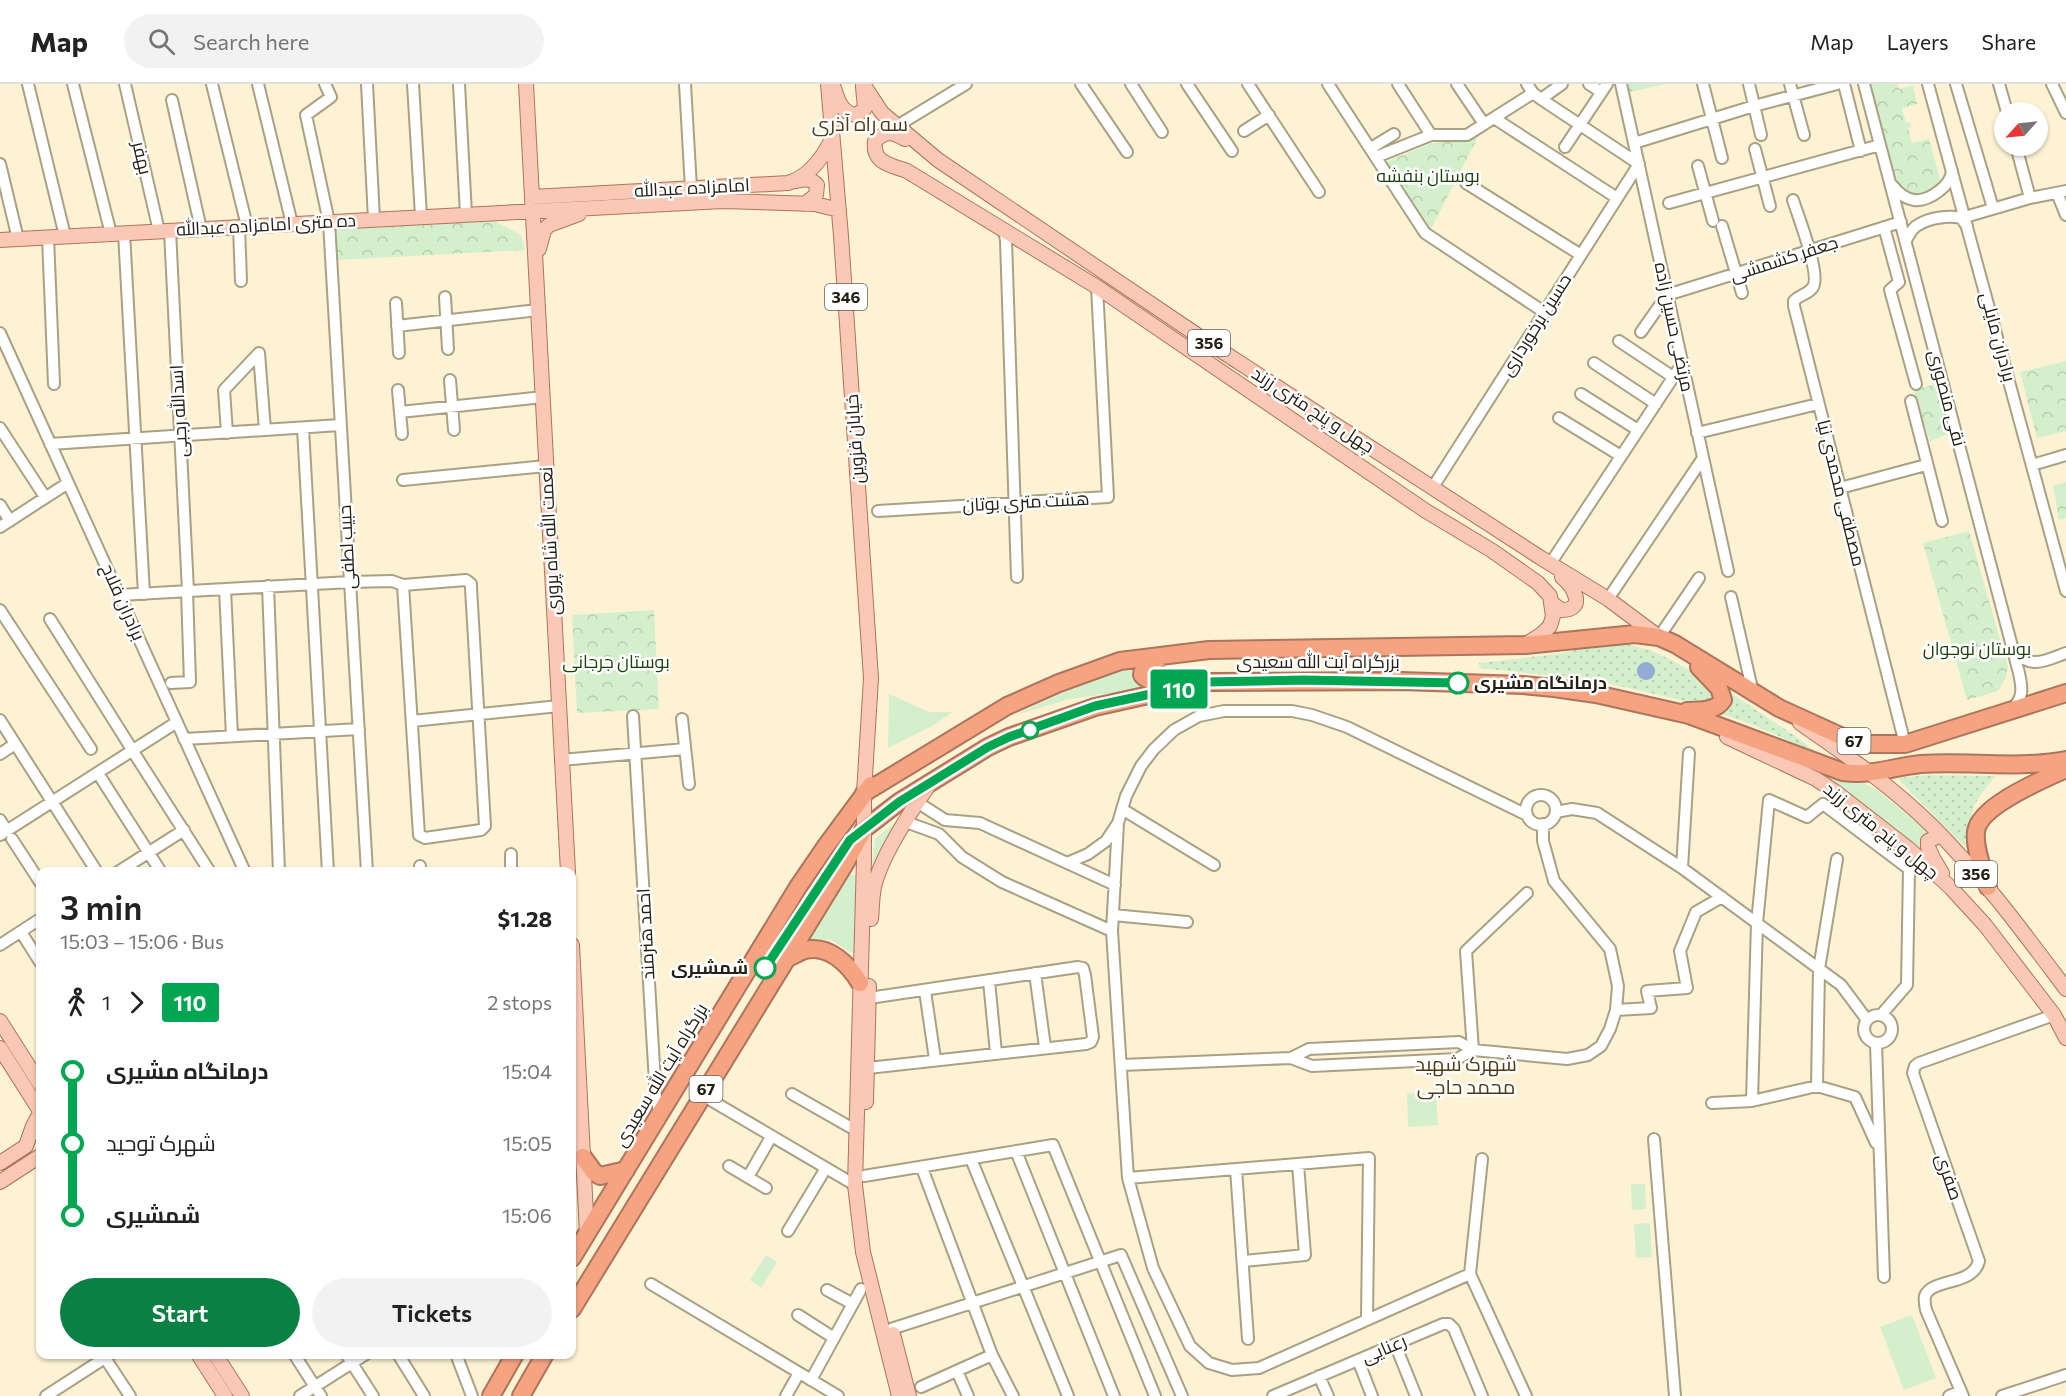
<!DOCTYPE html>
<html lang="en">
<head>
<meta charset="utf-8">
<style>
  :root { --surface:#fff; --page:#f2f2f2; --text:#222; --muted:#767676; --line:#e0e0e0; --accent:#0b8043 }
  body { margin:0; font-family:Commissioner,Cairo,sans-serif; background:var(--page); color:var(--text); height:100vh; display:flex; flex-direction:column; font-size:22px; white-space:nowrap }
  * { box-sizing:border-box; margin:0 }
  p { font-size:20px; color:var(--muted) }
  .icon { flex:none; width:33px; height:33px; fill:none; stroke:currentColor; stroke-width:2; stroke-linecap:round; stroke-linejoin:round }
  .map { position:relative; flex:1; overflow:hidden }
  .sheet { position:absolute; left:36px; top:783px; width:540px; height:492px; display:flex; flex-direction:column; background:var(--surface); border-radius:12px; box-shadow:0 2px 4px #0004 }
  .sheet>* { flex:none }
  .badge { padding:0 12px; border-radius:4px; font-size:21px; line-height:39px }
  .needle { width:39px; rotate:243deg }
  .tools { position:absolute; left:1994px; top:18px; display:grid; gap:12px }
  .tools a { display:grid; place-items:center; width:54px; height:54px; border-radius:50%; background:var(--surface); box-shadow:0 2px 4px #0004; font-size:30px }
  .map>.badge { position:absolute; translate:-50% -50%; box-shadow:0 0 0 3px #fff }
  .legs { display:flex; align-items:center; gap:9px; height:66px; padding:0 24px; font-size:20px }
  .legs p { margin-inline-start:auto }
  .head { display:flex; align-items:center; justify-content:space-between; height:102px; padding:0 24px }
  h1 { font-size:33px; font-weight:600; line-height:45px }
  .button { display:flex; gap:12px; margin-top:auto; padding:12px 24px }
  .button a { flex:1; height:69px; border-radius:36px; background:var(--accent); color:#fff; font-size:24px; font-weight:600; line-height:69px; text-align:center }
  .button a+a { background:var(--page); color:var(--text) }
  ul { padding:0 24px; list-style:none }
  li { display:flex; align-items:center; gap:21px; height:72px; font-size:22px }
  li i { display:grid; place-items:center; width:9px; height:100%; margin:0 8px; background:currentColor }
  li i::after { content:''; width:15px; height:15px; margin:-8px; border:4px solid; border-radius:50%; background:var(--surface) }
  li p { margin-inline-start:auto }
  li:first-child i { background:linear-gradient(#0000 50%,currentColor 0) }
  li:last-child i { background:linear-gradient(currentColor 50%,#0000 0) }
  header { display:flex; align-items:center; gap:36px; box-sizing:border-box; height:84px; padding:0 30px; background:var(--surface); border-bottom:2px solid var(--line) }
  header strong { font-size:28px }
  nav { display:flex; gap:33px; margin-inline-start:auto; font-size:21px }
  .search { width:420px; height:54px; background:var(--page); display:flex; align-items:center; gap:15px; box-sizing:border-box; padding:0 21px; border-radius:33px; color:var(--muted); font-size:22px }
  .map>svg:first-child { display:block }
  .grass { fill:#d4efcc }
  .park { fill:url(#park-crowns) }
  .garden { fill:url(#garden-dots) }
  .water { fill:#93abd2 }
  .lines { fill:none; stroke-linecap:round; stroke-linejoin:round }
  .minor-casing { stroke:#aaa083; stroke-width:14 }
  .major-casing { stroke:#ac755c; stroke-width:16 }
  .highway-casing { stroke:#ac755c; stroke-width:20 }
  .minor { stroke:#fff; stroke-width:10 }
  .major { stroke:#fac8b4; stroke-width:14 }
  .highway { stroke:#f6a382; stroke-width:16 }
  .line-1-casing { stroke:#fff; stroke-width:14 }
  .line-1 { stroke:#00a651; stroke-width:9 }
  .stop-1-dot { fill:#fff; stroke:#00a651; stroke-width:3 }
  .labels { text-anchor:middle; stroke-width:5; stroke-linejoin:round; paint-order:stroke }
  .shield { fill:#fff; stroke:#66635a; stroke-width:1.5 }
  .shield-label { font-size:16px; font-weight:bold; fill:#242014 }
  .street-label { font-size:18px; fill:#242014; stroke:#fff }
  .park-label { font-size:18px; fill:#193f08; stroke:#fff }
  .stop-label { font-size:18px; font-weight:bold; fill:#242014; stroke:#fff; text-anchor:start }
  .neighbourhood-label { font-size:20px; fill:#4e3a14; stroke:#fff }
</style>
</head>
<body>
<header>
<strong>Map</strong>
<div class="search"><svg class="icon" aria-label="search" viewBox="0 0 24 24"><circle cx="10" cy="10" r="6"/><path d="M15 15l6 6"/></svg>Search here</div>
<nav><a>Map</a><a>Layers</a><a>Share</a></nav>
</header>
<div class="map">
<svg width="2066" height="1312" viewBox="0 0 2066 1312">
  <defs>
    <pattern id="park-crowns" width="20" height="18" patternUnits="userSpaceOnUse" patternTransform="scale(1.5)"><rect width="20" height="18" fill="#d4efcc"/><path d="M2 6a3 3 0 1 1 6 0M12 15a3 3 0 1 1 6 0" fill="none" stroke="#b6cdae"/></pattern>
    <pattern id="garden-dots" width="8" height="8" patternUnits="userSpaceOnUse" patternTransform="scale(1.5)"><rect width="8" height="8" fill="#d4efcc"/><path d="M2 2h.1M6 6h.1" fill="none" stroke="#b6cdae" stroke-width="1.8" stroke-linecap="round"/></pattern>
  </defs>
  <rect width="100%" height="100%" fill="#fdf2d3"/>
  <path class="grass" d="M1140,580C1129,592 1135,598 1147,604L1070,615L1013,632L1108,588Z
    M889,610L929,628H953L932,642L888,664Z
    M1809,686L1838,694L1861,698L1876,705L1929,748C1917,754 1920,764 1924,775Z
    M902,732L869,809L875,755Z
    M850,791H856L854,870L831,856L809,855Z
    M1436,1008L1438,1041L1408,1043L1407,1010Z
    M1631,1100H1645L1646,1125L1632,1126Z
    M1650,1139L1652,1173L1636,1174L1634,1140Z
    M766,1171L777,1178L761,1204L750,1196Z
    M1912,1231L1936,1294L1904,1306L1880,1243Z"/>
  <path class="park" d="M1624,0H1666L1626,9Z
    M1867,0H1897L1899,5L1913,1L1917,20L1902,24L1906,39L1910,38L1911,43L1908,44L1912,59L1929,55L1941,98L1927,110L1910,112L1894,98Z
    M1478,53L1431,145L1386,78L1432,59Z
    M494,137L521,151L525,166L338,176L334,146Z
    M2066,277V347L2037,354L2020,288Z
    M1937,299L1950,349L1930,357L1914,307Z
    M2066,398V434L2059,436L2053,402Z
    M1969,447L2008,583L2005,595L1998,607L1967,616L1923,459Z
    M654,526L659,625L577,629L572,531Z"/>
  <path class="garden" d="M1609,558C1651,561 1677,578 1712,601L1716,616L1698,620L1594,596L1480,584L1479,579L1558,570Z
    M1725,605L1798,654L1818,670L1754,641L1719,629L1727,624L1730,616Z
    M1928,691L1996,692C1969,721 1967,734 1974,772L1897,694Z"/>
  <path class="water" d="M1637 587a9 9 0 1 1 18 0a9 9 0 1 1-18 0Z"/>
  <g class="lines">
    <g class="minor-casing">
      <path id="minor" d="M28,0L65,152
        M73,0L111,150
        M125,0L159,147
        M212,0L247,142
        M258,0L292,140
        M325,0L331,13L306,31L329,138L367,788
        M367,0L374,135
        M413,0L421,132
        M459,0L466,130
        M685,0L691,104
        M1081,0L1127,68
        M1131,0L1162,48
        M1187,0L1232,67
        M1248,0L1319,108
        M1328,0L1425,149L1544,228
        M1398,0L1431,51
        M1457,0L1484,40
        M1589,0L1601,8
        M1621,0L1728,487
        M1703,0L1722,74
        M1749,0L1761,51
        M1790,0L1804,51
        M1844,0L1861,67
        M1864,0L2019,589C2022,603 2024,613 2013,624
        M1928,0L2066,507
        M1956,0L1993,124
        M1999,0L2007,28
        M2052,0L2066,29
        M1541,15L1562,0
        M172,16L201,145
        M1494,34L1617,114
        M897,42L966,0
        M1244,47L1269,31
        M1634,59L1754,22L1837,0
        M2016,62L2030,114
        M1565,63L1607,0
        M1371,64L1394,50
        M1755,65L1770,122
        M1376,73L1431,51H1467L1533,9
        M0,80L18,155
        M1698,82L1713,137
        M1466,99L1581,171
        M1892,101C1906,119 1921,121 1939,107C1946,102 1951,96 1952,87
        M2057,109L2066,131
        M1793,116C1798,132 1821,190 1813,203C1809,210 1799,211 1794,217V222L1905,660
        M1669,119L1880,61
        M1965,133L2030,114L2066,107
        M1722,142L1742,209
        M239,143L241,197
        M1884,143L1899,198L1890,206L1916,300
        M1004,146L1006,156L1017,493
        M170,147L188,507
        M124,149L144,510
        M48,153L54,300
        M1906,156C1909,151 1912,144 1918,141C1929,134 1948,131 1961,134L1967,142
        M1667,211L1901,138
        M445,213L448,265
        M396,219L399,269
        M397,242L538,226
        M1641,248L1667,211
        M0,249L245,788
        M1619,257L1673,293
        M259,269L265,346
        M1594,279L1656,320
        M450,296L454,346
        M398,306L402,350
        M1581,310L1638,346
        M1911,317L1942,437
        M400,328L543,313
        M1559,334L1621,372
        M0,344L45,413
        M303,344L328,788
        M227,349L224,306L259,269
        M1697,349L1818,320
        M50,360L340,341
        M2032,381L2066,371
        M403,396L546,382
        M1433,403L1639,80L1541,15L1533,9L1527,0
        M1840,404L1926,381
        M0,421L10,437
        M878,427L1108,413L1097,203
        M0,443L68,399
        M1550,480L1682,280
        M268,502L279,788
        M225,505L232,652
        M119,511L350,498L392,497L403,501L466,496L471,500V504L485,742L481,746L425,754L419,751L403,501
        M1731,513L1753,609
        M1608,515L1703,374
        M0,526L91,665
        M50,535L133,667
        M1659,553L1699,494
        M2014,566C2031,586 2044,577 2066,569
        M171,599L190,598L187,507
        M633,632L656,1015L660,1030
        M682,635L689,700
        M0,636L97,788
        M412,637L559,622
        M184,655L359,645
        M134,669L210,788
        M0,670L15,660
        M561,676L685,665
        M101,694L161,788
        M1526 726a15 15 0 1 1 30 0a15 15 0 1 1-30 0Z
        M917,718L945,736L980,739L1115,801
        M1122,725L1214,781
        M1556,728L1572,725L1597,729L1682,784L1841,901L1867,936
        M0,736L7,747
        M906,738L939,750L962,773L1002,798L1112,847
        M1118,739L1112,847L1128,1094L1153,1184L1190,1262L1209,1279L1232,1286L1259,1284L1470,1190
        M0,751L177,638
        M12,755L40,798
        M511,770V788
        M1067,779L1088,770L1106,757L1118,739L1126,712L1141,682L1154,665L1174,646L1199,632L1224,627H1292L1312,631L1347,643L1527,731
        M420,782V788
        M1682,784L1689,669
        M118,788L184,746
        M1113,831L1187,838
        M21,848L40,878
        M0,861L40,835
        M1035,889L1045,963
        M989,897L996,969
        M925,907L935,975
        M1616,926L1651,924L1647,907L1687,904L1680,867L1696,828L1722,813
        M1864 945a14 14 0 1 1 28 0a14 14 0 1 1-28 0Z
        M1876,960L1884,1193
        M1473,966L1466,867L1527,809
        M1291,974L1312,982L1457,975L1473,966
        M1122,981L1291,974L1309,965L1459,958L1473,966L1567,975L1588,971L1601,962L1610,945L1616,926L1618,902L1610,865L1554,797L1543,757V740
        M868,984L1086,960L1091,958L1093,953L1085,891L1083,884L1078,883L869,914
        M1817,1002L1819,885L1837,775
        M792,1010L857,1047
        M702,1011L855,1101
        M1752,1017L1757,839L1769,716L1807,733L1823,720L1909,785L1907,901L1881,931
        M1712,1019L1752,1017L1817,1002L1855,1013L1876,1059
        M1654,1055L1675,1312
        M1016,1067L1114,1312
        M971,1075L1068,1312
        M1482,1075L1470,1190L1526,1312
        M729,1082L766,1104
        M922,1084L992,1271L1013,1312
        M1236,1085L1248,1255
        M864,1092L1053,1061L1155,1312
        M748,1093L771,1053
        M1128,1094L1369,1074L1367,1236
        M788,1147L826,1084
        M1244,1177L1305,1171L1298,1080
        M651,1200L838,1312
        M827,1206L853,1220
        M798,1231L834,1254
        M891,1245L1121,1171L1182,1312
        M1395,1260L1416,1312
        M294,1270L321,1312
        M346,1270L373,1312
        M398,1270L424,1312
        M456,1270L472,1312
        M105,1274L130,1312
        M1358,1276L1372,1312
        M957,1287L968,1312
        M1319,1292L1328,1312
        M811,1296L861,1205
        M921,1303L992,1271
        M46,1312L111,1270
        M300,1312L366,1270
        M786,1312L799,1289
        M1273,1312L1443,1240H1449L1454,1245L1482,1312
        M1949,1312L1960,1307
        M1963,1312L1926,1226C1925,1221 1924,1216 1925,1212C1932,1194 1973,1202 1979,1177L1913,989L1915,982L1919,979L2054,931
        M2002,1312L2066,1291"/>
    </g>
    <g class="major-casing">
      <path id="major" d="M526,0L568,788
        M828,0L841,152L871,594L864,709V775L855,1101L863,1168L899,1312
        M863,0L882,29L938,76L1200,253L1541,474L1608,515L1659,553
        M834,4C838,17 842,30 857,31L865,24L863,3
        M905,55C893,48 886,46 875,57C872,79 890,81 907,87L1097,203L1426,427L1491,466L1538,499L1550,512L1553,532L1550,542L1542,550L1525,561
        M796,97C806,95 811,94 817,101L816,111L805,120
        M532,113L788,99C809,93 823,73 832,55
        M0,156L723,117L815,120L839,126
        M539,165L544,146L549,141L579,130
        M1552,519L1561,526C1587,526 1574,503 1562,493
        M1800,639C1846,671 1893,703 1933,743C1983,793 2024,849 2066,905
        M1727,653L1816,695L1837,709L1909,765L1951,804L1985,841L2054,931L2066,954
        M1941,751L1928,757V763L1933,774L1942,789
        M871,835C872,825 872,813 874,803C881,772 911,727 929,701
        M572,861L587,1149
        M0,937L40,1000
        M0,964L40,1027
        M866,1018L869,902
        M0,1079L26,1062L33,1042L40,1029
        M0,1098L40,1072
        M893,1250L909,1312
        M198,1270L225,1312
        M215,1270L242,1312"/>
    </g>
    <g class="highway-casing">
      <path id="highway" d="M1160,574C1152,578 1143,580 1142,591C1152,603 1170,595 1183,596
        M1687,627C1700,626 1715,628 1723,616L1719,604L1699,583
        M864,709L1007,622L1059,599L1120,577L1209,566L1525,561L1635,550L1659,553L1675,560L1779,624L1845,654L1868,660H1905L2066,609
        M1988,803C1984,787 1974,765 1976,748C1978,722 2044,695 2066,685
        M787,874C793,872 799,868 805,866C829,860 849,881 860,899
        M583,1073L594,1088L600,1092L626,1086
        M572,1174L798,803L826,762L871,701
        M572,1225L846,778L864,745L899,718L988,663L1009,653L1095,623L1207,598L1401,597L1523,601L1554,604L1596,610L1689,631L1843,688C1873,692 1892,683 1921,680C1970,677 2018,685 2066,676
        M491,1312L515,1270
        M521,1312L545,1270"/>
    </g>
    <use href="#minor" class="minor"/>
    <use href="#major" class="major"/>
    <use href="#highway" class="highway"/>
  </g>
  <g class="lines">
    <g class="line-1-casing">
      <path id="line-1" d="M765,884L850,756L899,718L988,663L1009,653L1095,622L1207,598L1303,596L1458,599"/>
    </g>
    <use href="#line-1" class="line-1"/>
  </g>
  <g class="stop-1-dot">
    <circle cx="1458" cy="599" r="10"/>
    <circle cx="1030" cy="646" r="8"/>
    <circle cx="765" cy="884" r="10"/>
  </g>
  <g class="labels">
    <g class="shield">
      <rect x="825" y="200" width="42" height="26" rx="4.5"/>
      <rect x="1188" y="246" width="42" height="26" rx="4.5"/>
      <rect x="1837.5" y="644" width="33" height="26" rx="4.5"/>
      <rect x="1955" y="777" width="42" height="26" rx="4.5"/>
      <rect x="689.5" y="992" width="33" height="26" rx="4.5"/>
    </g>
    <g class="shield-label">
      <text x="846" y="219">346</text>
      <text x="1209" y="265">356</text>
      <text x="1854" y="663">67</text>
      <text x="1976" y="796">356</text>
      <text x="706" y="1011">67</text>
    </g>
    <g class="street-label">
      <text transform="translate(142 74) rotate(77)" y="6">بهفر</text>
      <text transform="translate(692 104) rotate(-3)" y="6">امامزاده عبدالله</text>
      <text transform="translate(266 141) rotate(-3)" y="6">ده متری امامزاده عبدالله</text>
      <text transform="translate(1784 175) rotate(-18)" y="6">جعفر کشمشی</text>
      <text transform="translate(1536 241) rotate(-58)" y="6">حسین برخورداری</text>
      <text transform="translate(1674 243) rotate(78)" y="6">مرتضی حسین زاده</text>
      <text transform="translate(1998 253) rotate(75)" y="6">برادران مایلی</text>
      <text transform="translate(1947 314) rotate(75)" y="6">نقی منصوری</text>
      <text transform="translate(1313 326) rotate(33)" y="6">چهل و پنج متری زرند</text>
      <text transform="translate(179 327) rotate(-93)" y="6">اسدالله رجبی</text>
      <text transform="translate(855 355) rotate(-94)" y="6">خیابان قزوین</text>
      <text transform="translate(1841 409) rotate(76)" y="6">مصطفی محمدی نیا</text>
      <text transform="translate(1026 418) rotate(-3)" y="6">هشت متری بوتان</text>
      <text transform="translate(550 457) rotate(-93)" y="6">نعمت الله شاه پروری</text>
      <text transform="translate(347 463) rotate(-93)" y="6">حبیب لطفی</text>
      <text transform="translate(123 518) rotate(66)" y="6">برادران فلاح</text>
      <text x="1318" y="584">بزرگراه آیت الله سعیدی</text>
      <text transform="translate(1881 747) rotate(39)" y="6">چهل و پنج متری زرند</text>
      <text transform="translate(646 850) rotate(-93)" y="6">احمد هنرمند</text>
      <text transform="translate(661 991) rotate(-59)" y="6">بزرگراه آیت الله سعیدی</text>
      <text transform="translate(1949 1093) rotate(71)" y="6">صفری</text>
      <text transform="translate(1384 1265) rotate(-23)" y="6">رعنایی</text>
    </g>
    <g class="park-label">
      <text x="1428" y="98">بوستان بنفشه</text>
      <text x="1977" y="571">بوستان نوجوان</text>
      <text x="616" y="584">بوستان جرجانی</text>
    </g>
    <g class="stop-label">
      <text x="1474" y="605">درمانگاه مشیری</text>
      <text x="748" y="890" text-anchor="end">شمشیری</text>
    </g>
    <g class="neighbourhood-label">
      <text x="860" y="47">سه راه آذری</text>
      <text x="1466" y="987">شهرک شهید<tspan x="1466" dy="23">محمد حاجی</tspan></text>
    </g>
  </g>
</svg>
<div class="tools">
<a><svg class="needle" viewBox="-14 -14 28 28"><path d="M0-13l5 13h-10z" fill="#e53935"/><path d="M0 13l5-13h-10z" fill="#767676"/></svg></a>
</div>
<b class="badge" style="left:1179px;top:605px;background:#00a651;color:#fff">110</b>
<section class="sheet">
<div class="head"><div><h1>3 min</h1><p>15:03 – 15:06 · Bus</p></div><b>$1.28</b></div>
<div class="legs"><svg class="icon" aria-label="walk" viewBox="0 0 24 24"><circle cx="13" cy="4" r="2"/><path d="M13 8l-2 6 4 7M11 14l-3 7M7 12l3-4h3l4 4"/></svg>1<svg class="icon" aria-label="forward" viewBox="0 0 24 24"><path d="M9 5l7 7-7 7"/></svg><b class="badge" style="background:#00a651;color:#fff">110</b><p>2 stops</p></div>
<ul>
<li><i style="color:#00a651"></i><b>درمانگاه مشیری</b><p>15:04</p></li>
<li><i style="color:#00a651"></i><span>شهرک توحید</span><p>15:05</p></li>
<li><i style="color:#00a651"></i><b>شمشیری</b><p>15:06</p></li>
</ul>
<div class="button"><a>Start</a><a>Tickets</a></div>
</section>
</div>
</body>
</html>
